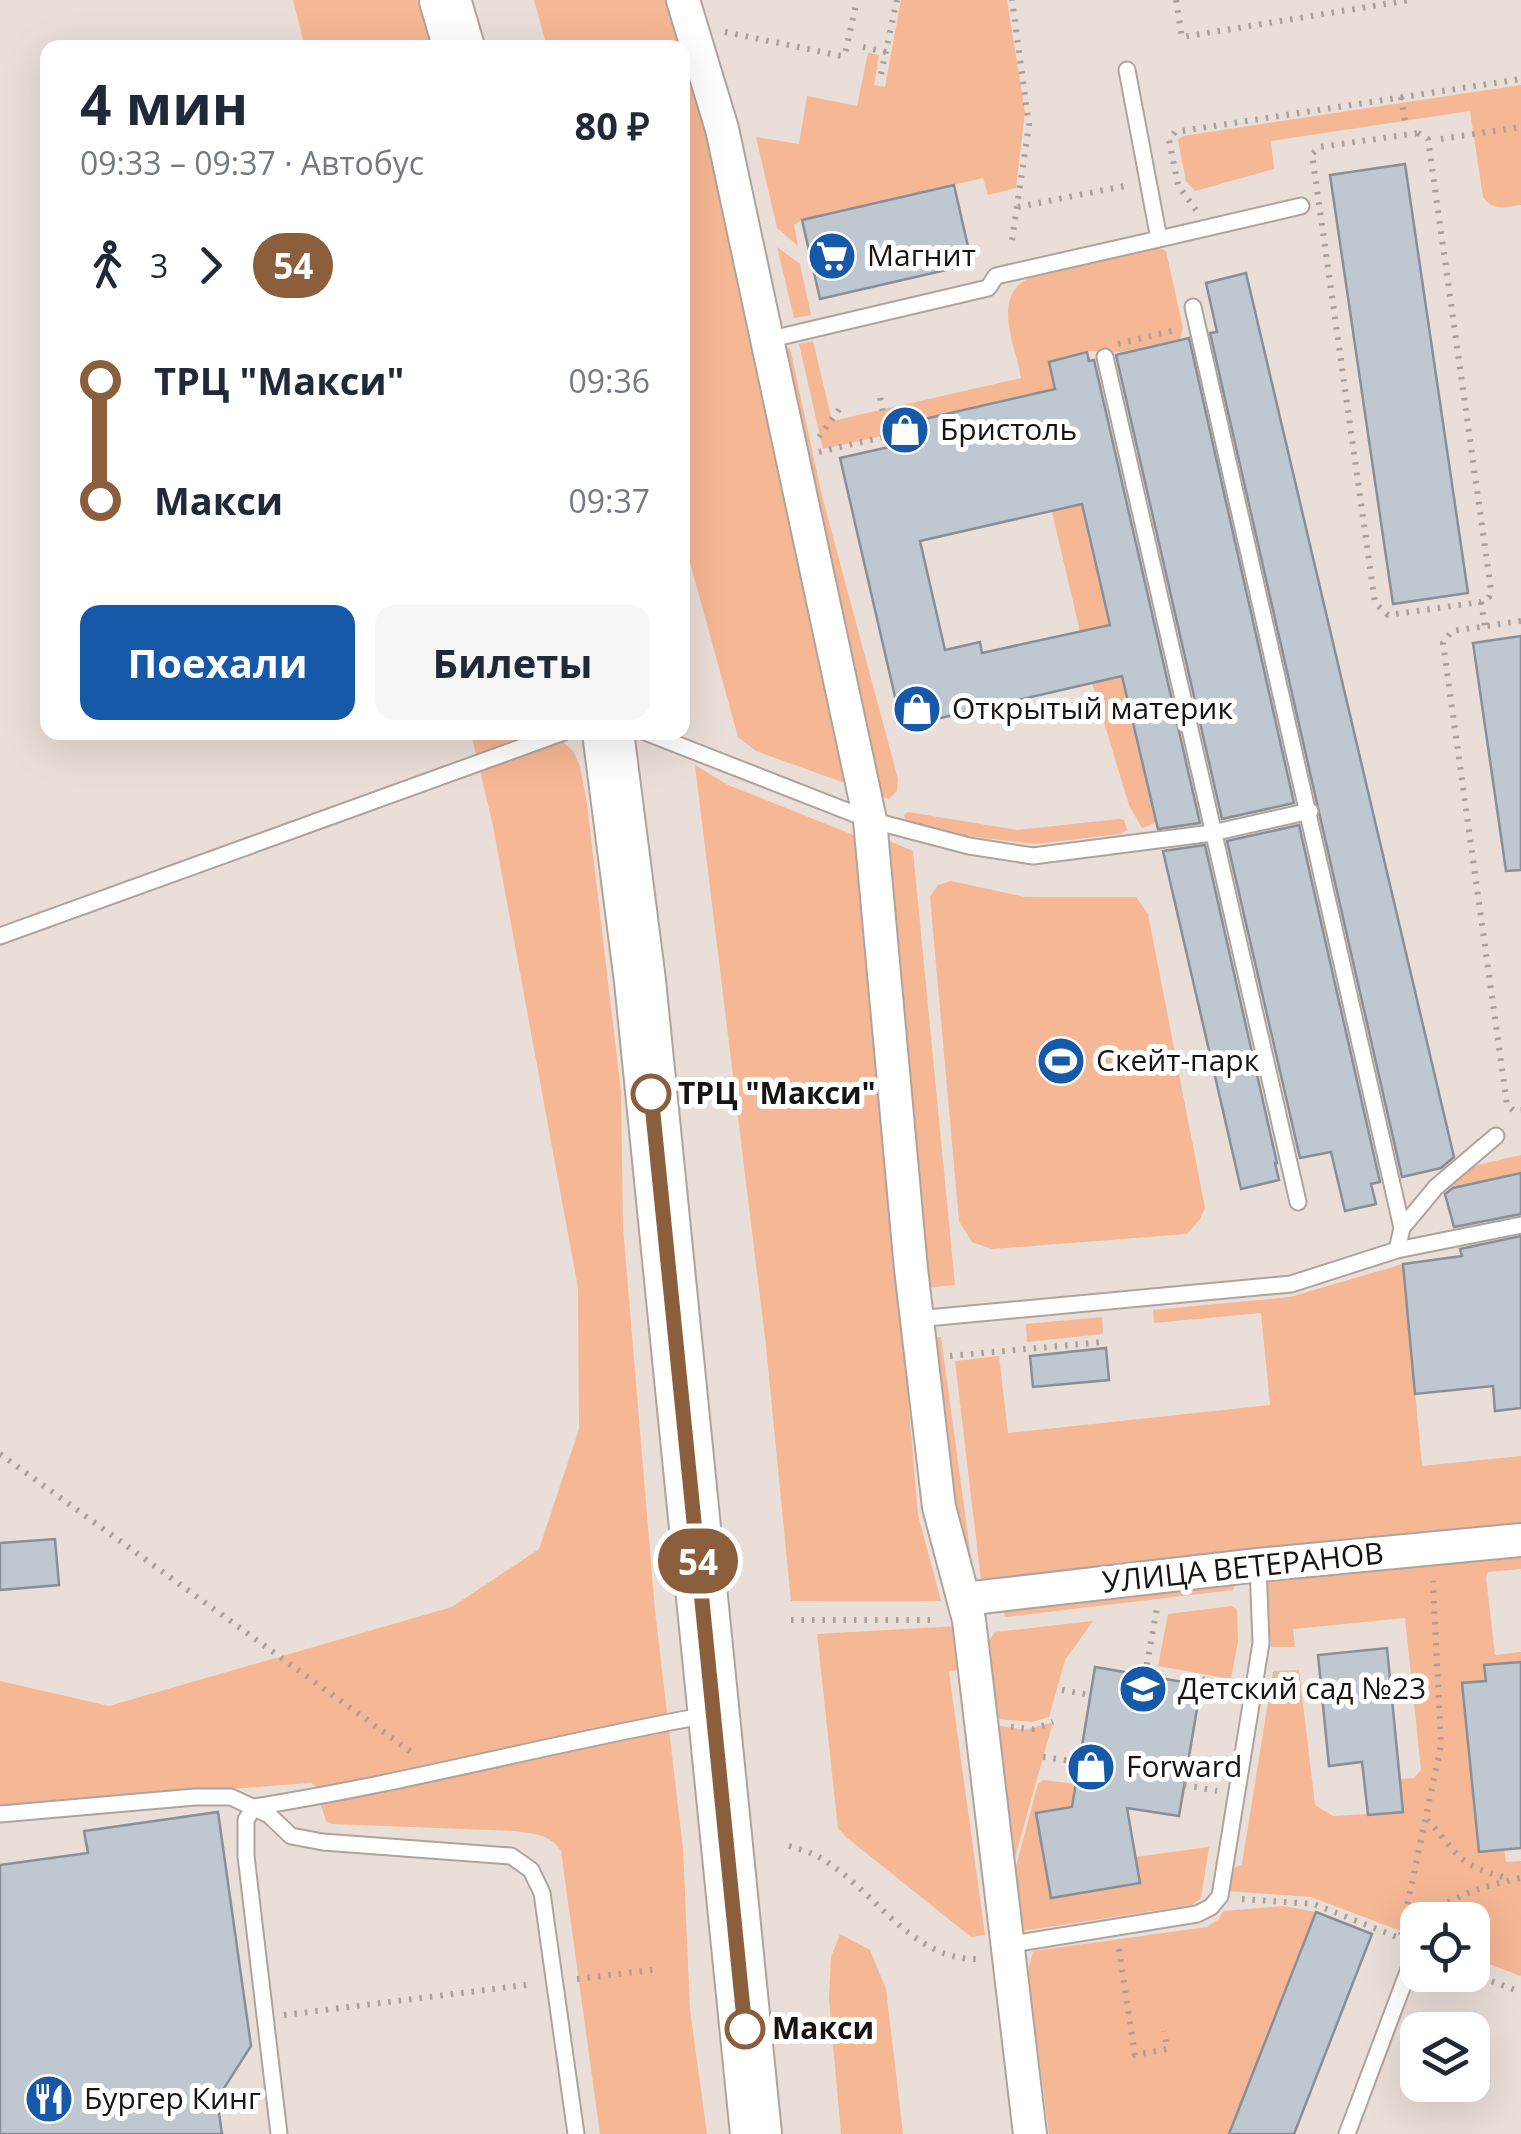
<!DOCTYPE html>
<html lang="ru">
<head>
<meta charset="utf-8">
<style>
  :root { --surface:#fff; --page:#f6f6f7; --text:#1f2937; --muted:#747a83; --accent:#1659a9 }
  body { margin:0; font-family:"Open Sans",sans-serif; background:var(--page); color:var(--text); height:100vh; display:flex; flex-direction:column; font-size:38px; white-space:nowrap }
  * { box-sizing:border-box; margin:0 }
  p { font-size:32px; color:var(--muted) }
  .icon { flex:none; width:55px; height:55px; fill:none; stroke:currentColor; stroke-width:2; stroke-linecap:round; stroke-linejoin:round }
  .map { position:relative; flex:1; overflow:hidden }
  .drawer { position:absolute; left:40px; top:40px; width:650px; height:700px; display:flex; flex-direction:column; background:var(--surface); border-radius:20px; box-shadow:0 10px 40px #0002 }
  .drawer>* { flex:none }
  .badge { padding:0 20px; border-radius:32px; font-size:35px; line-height:65px }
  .tools { position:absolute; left:1400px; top:1902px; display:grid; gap:20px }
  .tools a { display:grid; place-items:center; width:90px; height:90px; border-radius:20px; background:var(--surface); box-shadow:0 10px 40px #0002; font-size:50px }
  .map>.badge { position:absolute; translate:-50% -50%; box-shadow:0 0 0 5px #fff }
  .legs { display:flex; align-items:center; gap:15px; height:110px; padding:0 40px; font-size:32px }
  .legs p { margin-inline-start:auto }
  .summary { display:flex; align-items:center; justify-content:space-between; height:170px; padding:0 40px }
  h1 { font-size:55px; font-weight:700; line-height:75px }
  .primary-button { display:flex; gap:20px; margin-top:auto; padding:20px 40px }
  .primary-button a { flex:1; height:115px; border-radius:20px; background:var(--accent); color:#fff; font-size:40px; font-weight:700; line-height:115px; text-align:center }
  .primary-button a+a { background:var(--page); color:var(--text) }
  ul { padding:0 40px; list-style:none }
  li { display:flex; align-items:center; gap:35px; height:120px; font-size:38px }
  li i { display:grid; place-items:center; width:15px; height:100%; margin:0 12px; background:currentColor }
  li i::after { content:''; width:25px; height:25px; margin:-12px; border:8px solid; border-radius:50%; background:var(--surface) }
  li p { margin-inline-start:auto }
  li:first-child i { background:linear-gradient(#0000 50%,currentColor 0) }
  li:last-child i { background:linear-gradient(currentColor 50%,#0000 0) }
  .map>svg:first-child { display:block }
  .green { fill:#f5b794 }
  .building { fill:#bfc7d0; stroke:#888f98; stroke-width:2.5; fill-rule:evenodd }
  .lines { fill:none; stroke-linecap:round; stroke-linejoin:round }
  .service-casing { stroke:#aea39d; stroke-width:19 }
  .minor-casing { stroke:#aea39d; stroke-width:36 }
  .primary-casing { stroke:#aea39d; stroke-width:54 }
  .path { stroke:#aaa09b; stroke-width:6; stroke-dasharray:2.5 8; stroke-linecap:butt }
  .service { stroke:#fff; stroke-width:15 }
  .minor { stroke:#fff; stroke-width:32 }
  .primary { stroke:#fff; stroke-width:50 }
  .line-1-casing { stroke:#fff; stroke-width:22 }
  .line-1 { stroke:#8b5e3c; stroke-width:15 }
  .stop-1-dot { fill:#fff; stroke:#8b5e3c; stroke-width:5 }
  .labels { text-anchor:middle; stroke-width:10; stroke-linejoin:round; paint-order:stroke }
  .poi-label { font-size:30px; fill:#181411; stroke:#fff; text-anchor:start }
  .stop-label { font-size:30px; font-weight:bold; fill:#181411; stroke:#fff; text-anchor:start }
  .street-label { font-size:30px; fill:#181411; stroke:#fff }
</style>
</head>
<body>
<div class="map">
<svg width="1521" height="2134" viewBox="0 0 1521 2134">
  <rect width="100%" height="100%" fill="#eaded8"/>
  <path class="green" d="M293,0H417L432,47H305Z
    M534,0H690L784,349L790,348L822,496L898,779L897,791L889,799L756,751L738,737L683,537L682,48L547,47Z
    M901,0H1007L1025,112L1016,188L988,195L983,178L802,220L794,225L798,246L777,228L756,137L799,144L807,96L857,106L868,53L879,55L874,85L885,87Z
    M1521,85V205C1504,207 1494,212 1483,197L1470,111L1271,141L1274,169L1195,191L1186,181L1178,140L1183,136Z
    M777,247L800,264L811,315L794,318Z
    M1159,248L1166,251L1183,328L1180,339L1121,352L1087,351L1049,363L1156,823L1142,828L1129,805L1092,683L1025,396L885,427L886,435L823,449L799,344L813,341L832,421L1021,378C1016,346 989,294 1032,277Z
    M471,733H553L573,751L580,766L587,804L621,1092L623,1227L655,1611L683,1849L690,2010L707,2134H600L561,1851C550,1834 534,1834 515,1831L332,1824L326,1821L315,1786L311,1783L0,1806V1681L109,1706L452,1607L539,1549L579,1429L578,1288L493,826Z
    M695,765L728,785L861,838L918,1515L941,1601H791L766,1346Z
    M908,812L1017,830L1119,819L1124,820L1127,830L1121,834L1035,844L960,835L905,820L904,815Z
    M882,838L913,851L955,1285L923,1288Z
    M951,881L1025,897H1136L1148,914L1205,1208L1200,1219L1187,1234L992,1249L972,1242L959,1221L930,897L938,885Z
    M1521,1155V1173L1444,1189L1473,1166Z
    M1403,1264L1422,1466L1521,1456V1534L982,1589L955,1361L999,1356L1008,1433L1270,1405L1261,1313L1154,1323L1153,1310L1290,1297Z
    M1102,1317L1103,1334L1027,1342L1026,1324Z
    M941,1337L972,1565L961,1558L928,1338Z
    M1521,1548V1569L1488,1572L1486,1578L1495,1655L1521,1652V1662L1485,1665L1486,1681L1462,1684L1479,1851L1504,1849L1506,1862L1521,1861V1976L1473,1958L1472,1920H1418L1417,1937L1311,1897L1226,1891L1229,1871L1242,1864L1273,1671L1299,1670L1315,1805L1333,1816L1403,1812L1400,1779L1414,1778L1421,1770L1405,1618L1293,1629L1295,1647H1271L1265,1578Z
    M1237,1582L1233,1590L1005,1617L1000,1600Z
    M1232,1606L1237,1609L1238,1641L1231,1679L1158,1666L1168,1614Z
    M1093,1621L1065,1660L1049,1717L1032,1722L998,1719L989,1641L995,1632Z
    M958,1626L960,1669L949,1672L985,1935L971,1937L846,1837L838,1828L817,1634Z
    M1053,1722L1011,1871L994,1725L1025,1730Z
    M1043,1780L1075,1784L1072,1807L1037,1813L1135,1857L1209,1847L1201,1898L1192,1905L1022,1931L1015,1870L1038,1784Z
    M1284,1906L1316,1912L1229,2134H1049L1028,1971L1033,1951L1207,1927L1219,1919L1223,1911Z
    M840,1934L870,1950L886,1989L903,2134H841L829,1999L831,1957Z"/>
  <path class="building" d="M1405,164L1468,593L1393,604L1330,175Z
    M954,185L972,264L820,299L802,220Z
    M1246,273L1454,1157L1441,1168L1402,1177L1210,333L1217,332L1206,283Z
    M1189,338L1294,803L1222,819L1116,355Z
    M1087,352L1089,361L1094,360L1200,823L1158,829L1122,676L902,727L840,458L898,445L894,426L1055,389L1049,362ZM1082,504L1110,625L982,653L980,642L945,650L920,541Z
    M1521,636V870L1506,871L1473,643Z
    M1299,825L1380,1182L1371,1184L1376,1204L1345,1211L1331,1152L1300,1158L1227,841Z
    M1205,845L1277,1163H1275L1279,1180L1241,1189L1163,851Z
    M1521,1173V1214L1454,1227L1445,1194L1453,1188Z
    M1521,1236V1408L1495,1411L1493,1386L1415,1394L1403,1264L1462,1256L1460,1249Z
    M1106,1348L1109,1380L1033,1387L1030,1356Z
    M55,1539L59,1585L0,1590V1543Z
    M1387,1648L1403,1812L1368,1815L1362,1762L1329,1766L1318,1655Z
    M1521,1662V1848L1479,1852L1462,1683L1486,1681L1484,1665Z
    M1095,1667L1201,1685L1179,1816L1127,1808L1140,1883L1051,1898L1036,1813L1072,1807Z
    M218,1812L251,2046L217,2099L222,2134H0V1865L88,1853L84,1831Z
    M1316,1912L1372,1934L1294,2134H1229Z"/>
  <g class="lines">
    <g class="service-casing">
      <path id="service" d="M1159,239L1301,206
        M1193,307L1402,1228L1397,1250L1521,1225
        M767,340L988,288L996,276L1159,239L1127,70
        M1105,357L1298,1202
        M645,732L870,820L969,846L1033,856L1212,833L1310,811
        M0,936L564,732
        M1402,1228L1436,1187L1496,1136
        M916,1319L1291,1284L1397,1250
        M0,1814L195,1797H231L269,1815L291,1836L323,1842L511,1856L531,1870L542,1893L576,2134
        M1006,1945L1197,1914L1211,1907L1220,1896L1261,1643L1258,1565
        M279,2134L246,1856V1820L254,1807C407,1783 556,1742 708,1715
        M1347,2134L1415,1953"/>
    </g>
    <g class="minor-casing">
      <path id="minor" d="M683,0L722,129L870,820L911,1269L939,1507L969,1620L1030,2134
        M964,1599L1258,1565L1521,1540"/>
    </g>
    <g class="primary-casing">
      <path id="primary" d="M445,0L459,48
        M608,732L640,981L756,2134"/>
    </g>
    <path class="path" d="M1176,0L1182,37L1410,0
      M725,32L842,56L845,54L857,0
      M863,47L886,52
      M881,74L897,0
      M1401,97L1406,127
      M1418,133L1428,139L1491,590L1489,597L1481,602L1388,615L1375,603L1312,154L1320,147Z
      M1441,139L1521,127
      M1018,207L1130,185
      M1196,210L1178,185L1169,140L1175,132L1521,79
      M1012,240L1029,125L1012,0
      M1118,344L1179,329
      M880,398L888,436
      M819,437L841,407
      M819,452L896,434
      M1481,602L1485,627
      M1521,621L1452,631L1443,643L1507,1105L1514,1111L1521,1110
      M950,1356L1103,1342
      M0,1454L414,1754
      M791,1620H938
      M1145,1675L1157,1608
      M1192,1678L1235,1684
      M1062,1690L1090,1695
      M1011,1727L1033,1729L1053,1722
      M1043,1757L1079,1762
      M1184,1785L1217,1791
      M1427,1820C1439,1830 1447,1845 1459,1856C1474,1869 1492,1874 1510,1879
      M789,1846C799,1849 810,1852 819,1857C874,1888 911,1962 980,1959
      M1242,1899L1314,1904L1402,1939
      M1422,1920C1453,1895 1483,1886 1521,1878
      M1401,1935L1441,1745L1433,1581
      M1119,1949L1135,2055L1167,2049L1164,2031
      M1472,1974L1521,1992
      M577,1979L660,1969
      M284,2015L534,1984"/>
    <use href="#service" class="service"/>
    <use href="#minor" class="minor"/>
    <use href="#primary" class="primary"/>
  </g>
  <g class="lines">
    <g class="line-1-casing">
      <path id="line-1" d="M651,1094L745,2029"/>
    </g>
    <use href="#line-1" class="line-1"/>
  </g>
  <defs>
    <g id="supermarket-disc" transform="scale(2.5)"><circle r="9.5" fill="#1659a9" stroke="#fff"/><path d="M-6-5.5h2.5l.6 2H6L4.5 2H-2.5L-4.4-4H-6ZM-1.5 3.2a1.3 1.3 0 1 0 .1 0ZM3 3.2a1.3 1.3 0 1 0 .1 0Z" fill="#fff"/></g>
    <g id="shop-disc" transform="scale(2.5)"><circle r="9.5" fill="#1659a9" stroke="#fff"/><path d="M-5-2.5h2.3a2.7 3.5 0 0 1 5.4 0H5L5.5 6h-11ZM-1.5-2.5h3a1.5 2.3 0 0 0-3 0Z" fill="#fff"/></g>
    <g id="stadium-disc" transform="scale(2.5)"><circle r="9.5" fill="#1659a9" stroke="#fff"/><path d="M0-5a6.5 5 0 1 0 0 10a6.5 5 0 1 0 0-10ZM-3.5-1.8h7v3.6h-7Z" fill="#fff"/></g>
    <g id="school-disc" transform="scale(2.5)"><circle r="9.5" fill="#1659a9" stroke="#fff"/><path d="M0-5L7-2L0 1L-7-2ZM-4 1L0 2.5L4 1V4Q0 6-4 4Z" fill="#fff"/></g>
    <g id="restaurant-disc" transform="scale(2.5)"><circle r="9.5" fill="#1659a9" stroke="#fff"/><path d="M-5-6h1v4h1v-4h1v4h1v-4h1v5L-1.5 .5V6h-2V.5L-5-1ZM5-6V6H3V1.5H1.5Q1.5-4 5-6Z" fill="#fff"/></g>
  </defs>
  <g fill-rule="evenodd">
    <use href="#supermarket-disc" x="832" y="256"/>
    <use href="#shop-disc" x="905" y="430"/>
    <use href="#shop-disc" x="917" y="709"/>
    <use href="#stadium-disc" x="1061" y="1061"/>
    <use href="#school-disc" x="1143" y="1689"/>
    <use href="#shop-disc" x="1091" y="1767"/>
    <use href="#restaurant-disc" x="49" y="2099"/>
  </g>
  <g class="stop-1-dot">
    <circle cx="651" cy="1094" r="18"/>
    <circle cx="745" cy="2029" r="18"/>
  </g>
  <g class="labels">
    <g class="poi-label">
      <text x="867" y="266">Магнит</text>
      <text x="940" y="440">Бристоль</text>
      <text x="952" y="719">Открытый материк</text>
      <text x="1096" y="1071">Скейт-парк</text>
      <text x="1178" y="1699">Детский сад №23</text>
      <text x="1126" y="1777">Forward</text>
      <text x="84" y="2109">Бургер Кинг</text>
    </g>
    <g class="stop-label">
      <text x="678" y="1104">ТРЦ "Макси"</text>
      <text x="772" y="2039">Макси</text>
    </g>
    <g class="street-label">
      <text transform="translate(1243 1568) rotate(-6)" y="10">УЛИЦА ВЕТЕРАНОВ</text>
    </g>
  </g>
</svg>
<div class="tools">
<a><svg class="icon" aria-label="locate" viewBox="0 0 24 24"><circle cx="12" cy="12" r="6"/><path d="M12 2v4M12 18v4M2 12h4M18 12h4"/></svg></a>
<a><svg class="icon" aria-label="layers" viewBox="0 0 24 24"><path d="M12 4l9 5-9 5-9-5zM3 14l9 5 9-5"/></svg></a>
</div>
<b class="badge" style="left:698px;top:1561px;background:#8b5e3c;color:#fff">54</b>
<section class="drawer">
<div class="summary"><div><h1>4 мин</h1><p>09:33 – 09:37 · Автобус</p></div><b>80 ₽</b></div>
<div class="legs"><svg class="icon" aria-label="walk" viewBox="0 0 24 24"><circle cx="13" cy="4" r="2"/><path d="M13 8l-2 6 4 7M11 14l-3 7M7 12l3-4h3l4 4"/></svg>3<svg class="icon" aria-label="forward" viewBox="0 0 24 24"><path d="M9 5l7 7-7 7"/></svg><b class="badge" style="background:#8b5e3c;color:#fff">54</b></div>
<ul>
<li><i style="color:#8b5e3c"></i><b>ТРЦ &quot;Макси&quot;</b><p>09:36</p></li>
<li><i style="color:#8b5e3c"></i><b>Макси</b><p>09:37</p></li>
</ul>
<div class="primary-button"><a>Поехали</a><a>Билеты</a></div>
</section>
</div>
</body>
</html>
